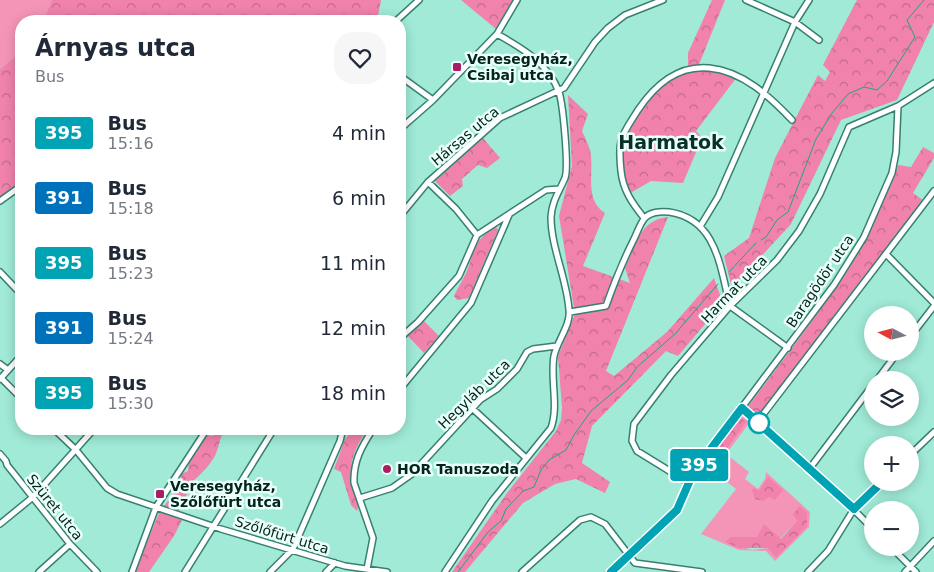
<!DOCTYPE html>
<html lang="en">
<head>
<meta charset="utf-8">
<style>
  :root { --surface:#fff; --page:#f6f6f7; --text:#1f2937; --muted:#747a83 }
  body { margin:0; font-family:"DejaVu Sans",sans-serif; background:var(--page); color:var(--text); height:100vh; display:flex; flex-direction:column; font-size:19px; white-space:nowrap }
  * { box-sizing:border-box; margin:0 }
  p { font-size:16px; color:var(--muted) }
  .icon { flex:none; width:28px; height:28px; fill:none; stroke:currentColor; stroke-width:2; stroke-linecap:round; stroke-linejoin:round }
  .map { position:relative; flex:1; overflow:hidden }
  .drawer { position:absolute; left:15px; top:15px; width:391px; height:420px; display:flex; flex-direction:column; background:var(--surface); border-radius:20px; box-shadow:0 2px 12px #0003 }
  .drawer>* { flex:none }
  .badge { padding:0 10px; border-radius:4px; font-size:18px; line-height:32px }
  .needle { width:32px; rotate:277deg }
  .fabs { position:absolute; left:864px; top:306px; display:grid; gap:10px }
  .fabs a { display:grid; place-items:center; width:55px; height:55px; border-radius:50%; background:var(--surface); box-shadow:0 2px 12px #0003; font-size:25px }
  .map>.badge { position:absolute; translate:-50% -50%; box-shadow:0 0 0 2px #fff }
  .round { display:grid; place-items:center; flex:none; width:52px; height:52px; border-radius:20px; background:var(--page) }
  .summary { display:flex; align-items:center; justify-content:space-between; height:85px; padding:0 20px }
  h1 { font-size:24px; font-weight:700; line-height:38px }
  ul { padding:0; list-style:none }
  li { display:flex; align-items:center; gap:15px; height:65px; padding:0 20px }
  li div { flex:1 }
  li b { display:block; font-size:19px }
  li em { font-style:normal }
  li .badge { min-width:55px; font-weight:700; text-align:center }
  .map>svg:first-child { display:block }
  .green { fill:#f495b8; fill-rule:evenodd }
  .forest { fill:url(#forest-crowns) }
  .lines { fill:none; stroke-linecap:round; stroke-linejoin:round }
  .stream { stroke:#1da48c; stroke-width:1 }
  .minor-casing { stroke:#378070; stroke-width:8 }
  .minor { stroke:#fff; stroke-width:5 }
  .line-casing { stroke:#fff; stroke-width:11 }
  .line { stroke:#00a3b4; stroke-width:8 }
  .poi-dot { fill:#a91e62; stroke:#eafff9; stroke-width:2 }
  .stop-dot { fill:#fff; stroke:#00a3b4; stroke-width:2.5 }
  .labels { text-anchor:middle; stroke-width:5; stroke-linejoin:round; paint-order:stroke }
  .poi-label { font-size:14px; font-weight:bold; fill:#03231c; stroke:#eafff9; text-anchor:start }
  .street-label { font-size:14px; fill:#03231c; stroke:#eafff9 }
  .district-label { font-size:19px; font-weight:bold; fill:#073028; stroke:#eafff9 }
</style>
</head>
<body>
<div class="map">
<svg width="934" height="572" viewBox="0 0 934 572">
  <defs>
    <pattern id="forest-crowns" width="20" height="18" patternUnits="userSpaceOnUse" patternTransform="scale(1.25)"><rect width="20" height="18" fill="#f082ac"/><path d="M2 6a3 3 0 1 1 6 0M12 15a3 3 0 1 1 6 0" fill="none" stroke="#c06a8b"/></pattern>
  </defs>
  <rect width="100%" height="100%" fill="#a0ead7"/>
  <path class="green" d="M0,0H52L43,21H21V52L0,69Z
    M741,415L750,422L726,454L749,472L745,479L758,489L765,479L766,472L810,512L809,527L775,561L766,551L739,550L701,534L736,489L704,464ZM797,521L776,558L767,548L752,550L726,542L730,537L780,539Z"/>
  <path class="forest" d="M52,0H381L377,21H43Z
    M461,0H512L513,2L496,29Z
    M712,0H725L698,67L721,70L737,77L696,131L702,138L683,183L651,181L627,195L620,168V148L624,133L660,83L688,70V53Z
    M857,0H934V22L897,100L841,120L791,224L732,288L724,256L749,238L775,158L818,75L825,81L830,72L823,65Z
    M21,52V181L0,198V69Z
    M568,95L588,114L582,131C585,137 588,144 590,150C595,171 583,199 605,213L583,266L630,283L625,268C636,244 640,220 668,217L606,371L614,376L667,332L714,278L723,303L678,356L666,351L592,426L582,463L610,482L605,493L576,479L555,484L523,503L465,572H452L507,493L556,431L561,420L562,408L558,356L575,314L559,216L572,166Z
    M483,138L500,158L487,168L478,165L462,179L463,186L450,196L435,181Z
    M923,147L934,153V158L913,193L924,201L758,416L747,408C804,331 866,257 898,165L911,167Z
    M496,227L498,230L469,298L457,300L454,296C458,287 463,280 467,271C475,248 474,240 496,227Z
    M424,321L439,336L424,353L407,335Z
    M741,417L746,422L724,453L731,460L721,472L707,463Z
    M214,429H226C220,436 220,442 217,451C213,463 200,475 190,484L185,480L188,487L185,503L179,507V511L164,506L182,483L181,474L188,471L189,461L208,435L213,436Z
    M354,429H367C358,444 349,459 351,477C352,488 361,501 357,511L351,505L341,472L334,469L345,439Z
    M768,477L783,490L775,500L769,497L763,501L755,499L752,490L754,488L759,491Z
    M800,506L807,512V526L776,558L767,548H739L725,542L730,537H757L764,524L781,539L797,521L793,514Z
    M160,511L182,520L174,536L149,572H134Z"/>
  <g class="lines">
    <path class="stream" d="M761,240L766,237L777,220L788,212L816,139L832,113L848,94L864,87L877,90L887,81L915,37L907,20L924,0
      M729,272L756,243
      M458,572L488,532L501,521L506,509L523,491L534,487L541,470L549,460L566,450L574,435L591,411L628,380L637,367L675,334L718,284"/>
    <g class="minor-casing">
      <path id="minor" d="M746,0L795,22L819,40
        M396,21L419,0
        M400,76L433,100
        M400,129L433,100L497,34L517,0
        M428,182L456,209L477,235
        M0,201L21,186
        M400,216L428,182L500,118L564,88L595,42L608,28L625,15L663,0
        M644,218C633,204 623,191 621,171C620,162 619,150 621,141C624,130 632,120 638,110C655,85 677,65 709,68C743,71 770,97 792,120
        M701,225L718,197L795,22L809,0
        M886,254L934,303
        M0,272L21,294
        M730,306L788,348
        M570,312L606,306C614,283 623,261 634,239C637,233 640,224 644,219C649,212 661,211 669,212C717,219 720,267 730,306
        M910,337L934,306
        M400,338L418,322L459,276L477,235L546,190L559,189
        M0,364L8,370
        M1,378L21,398
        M0,379L21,356
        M877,380L898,352
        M400,389L471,303L509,215
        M742,408L832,488L872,528
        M473,409L526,458
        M758,421L934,191
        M54,429L76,450L107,488L117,494L221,529L345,566L387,572
        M0,454L6,461L7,465L70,544L97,572
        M910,455L934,432
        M810,468L872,386
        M689,483L637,451L632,441L634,424L671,375L730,306L777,260L799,231L820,194L849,127L898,106
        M360,498L392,488L412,474L480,400L497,389L517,369L527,352L533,349L557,346
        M0,524L33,497L94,429
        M892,548L916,572
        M367,569L373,538L354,483C353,461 362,446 373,429
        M39,572L70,544
        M132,572L156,507L207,429
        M185,572L274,429
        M270,572L293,549L340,441L343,429
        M326,572L335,563
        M445,572L492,501L551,428C559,406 550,379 554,356C557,341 571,325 569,310C567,279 551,248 551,217C552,201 559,192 565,178C569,167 563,105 559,92C548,63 522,48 497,34
        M522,572L580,520L591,517L605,524L635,563L702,572
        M611,572L677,509L694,471L834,285L864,237L892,173L896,152L898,106L934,83
        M808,572L828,551L854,509L882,482
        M905,572L934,541"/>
    </g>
    <use href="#minor" class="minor"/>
  </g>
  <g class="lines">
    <g class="line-casing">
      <path id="line" d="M611,572L677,510L694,471L742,408L854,509L882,482"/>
    </g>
    <use href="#line" class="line"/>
  </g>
  <g class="poi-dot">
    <rect x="452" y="62" width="10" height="10" rx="2.5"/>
    <circle cx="387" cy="469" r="5"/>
    <rect x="155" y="489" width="10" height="10" rx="2.5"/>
  </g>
  <circle class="stop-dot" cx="759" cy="423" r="10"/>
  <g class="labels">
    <g class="poi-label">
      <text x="467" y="64">Veresegyház,<tspan x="467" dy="16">Csibaj utca</tspan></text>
      <text x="397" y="474">HOR Tanuszoda</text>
      <text x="170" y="491">Veresegyház,<tspan x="170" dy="16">Szőlőfürt utca</tspan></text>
    </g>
    <g class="street-label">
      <text transform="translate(465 136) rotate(-40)" y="5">Hársas utca</text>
      <text transform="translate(820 281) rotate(-56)" y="5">Baragödör utca</text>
      <text transform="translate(734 289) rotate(-46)" y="5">Harmat utca</text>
      <text transform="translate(474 394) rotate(-44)" y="5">Hegyláb utca</text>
      <text transform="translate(55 507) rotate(51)" y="5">Szüret utca</text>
      <text transform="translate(282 535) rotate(17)" y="5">Szőlőfürt utca</text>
    </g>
    <g class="district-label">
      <text x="671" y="149">Harmatok</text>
    </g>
  </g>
</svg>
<div class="fabs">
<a><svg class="needle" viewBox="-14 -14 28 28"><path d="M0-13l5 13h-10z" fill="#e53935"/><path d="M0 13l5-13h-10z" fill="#747a83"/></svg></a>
<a><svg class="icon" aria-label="layers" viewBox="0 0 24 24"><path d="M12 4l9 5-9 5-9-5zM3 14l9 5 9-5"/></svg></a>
<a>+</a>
<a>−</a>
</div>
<b class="badge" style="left:699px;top:465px;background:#00a3b4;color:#fff">395</b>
<section class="drawer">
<div class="summary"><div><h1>Árnyas utca</h1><p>Bus</p></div><a class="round"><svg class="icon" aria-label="heart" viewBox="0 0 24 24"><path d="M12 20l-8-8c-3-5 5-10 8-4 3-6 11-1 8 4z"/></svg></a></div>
<ul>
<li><span class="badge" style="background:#00a3b4;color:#fff">395</span><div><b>Bus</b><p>15:16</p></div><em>4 min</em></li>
<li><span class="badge" style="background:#0072bc;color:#fff">391</span><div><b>Bus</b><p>15:18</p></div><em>6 min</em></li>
<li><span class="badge" style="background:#00a3b4;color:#fff">395</span><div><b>Bus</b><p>15:23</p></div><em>11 min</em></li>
<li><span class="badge" style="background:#0072bc;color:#fff">391</span><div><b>Bus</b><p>15:24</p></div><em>12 min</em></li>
<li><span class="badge" style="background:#00a3b4;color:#fff">395</span><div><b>Bus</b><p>15:30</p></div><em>18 min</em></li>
</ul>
</section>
</div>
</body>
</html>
